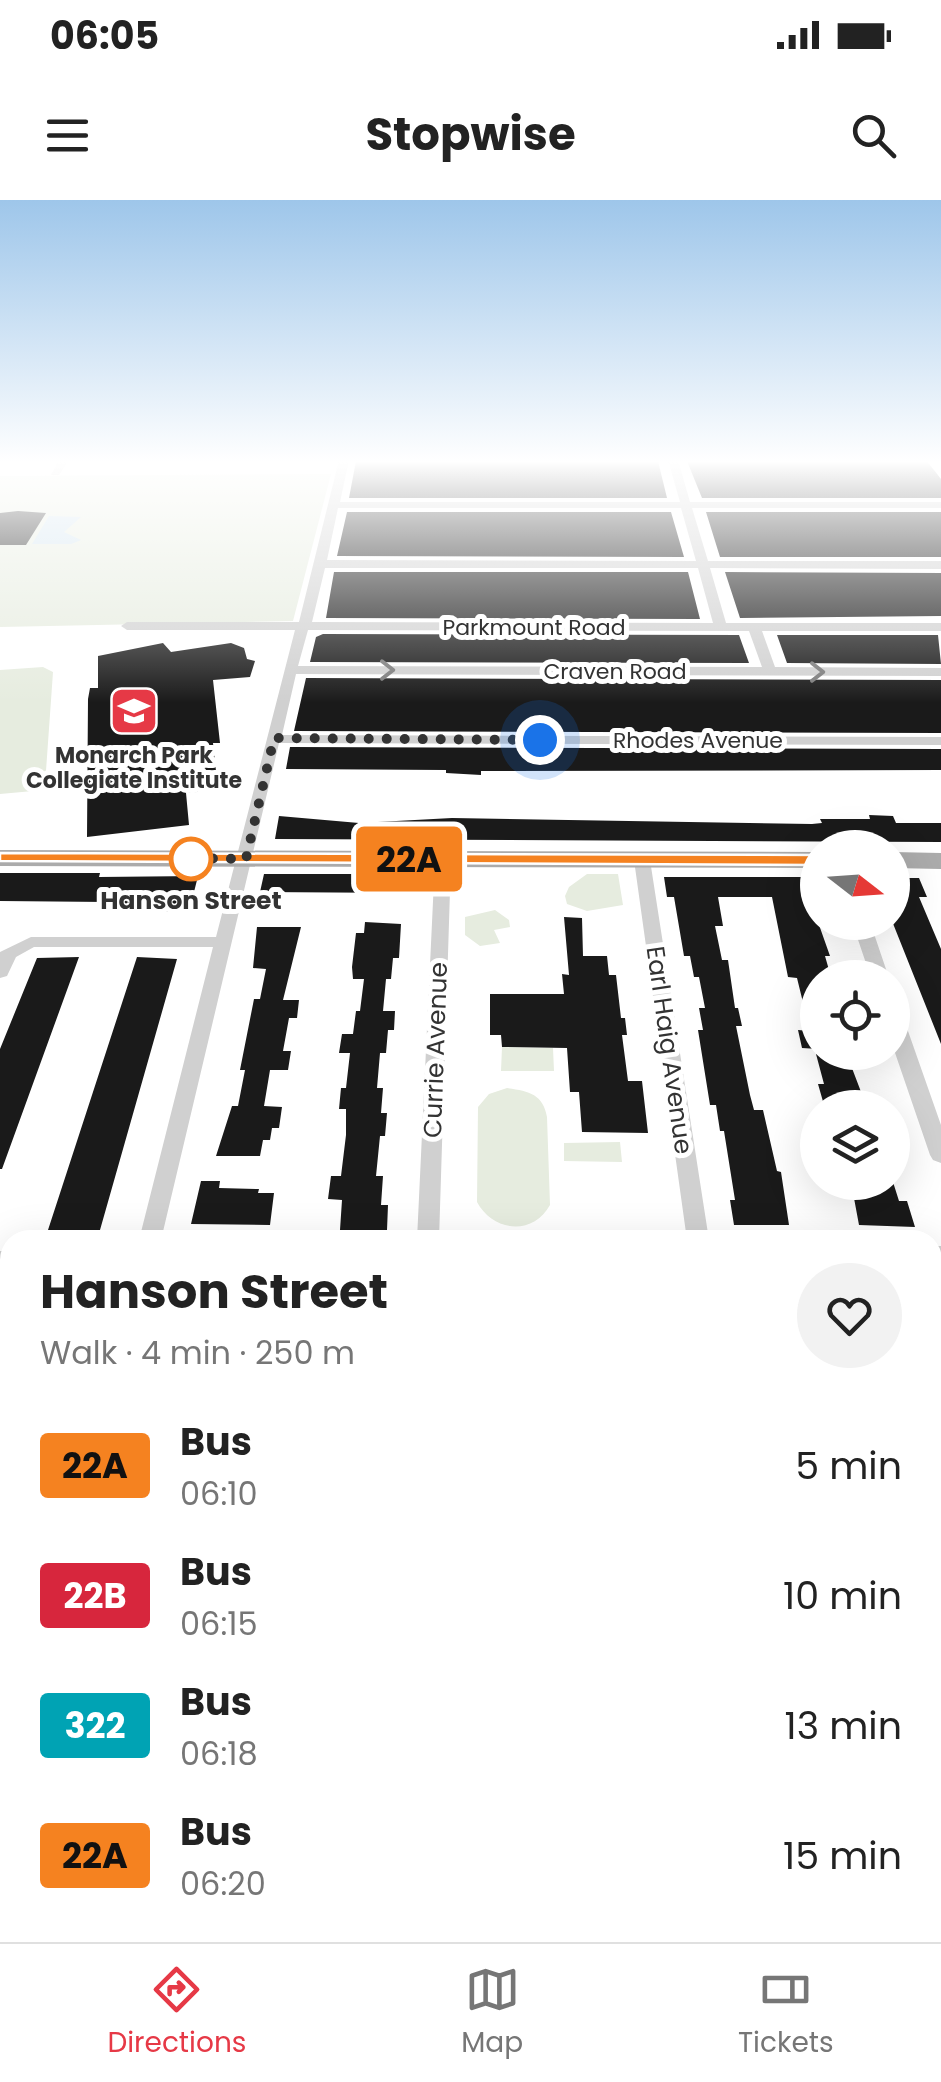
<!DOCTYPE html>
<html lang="en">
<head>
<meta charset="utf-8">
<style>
  :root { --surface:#fff; --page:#f2f2f2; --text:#222; --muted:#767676; --line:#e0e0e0; --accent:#e63946 }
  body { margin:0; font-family:Poppins,sans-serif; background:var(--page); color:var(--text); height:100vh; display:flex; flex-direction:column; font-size:38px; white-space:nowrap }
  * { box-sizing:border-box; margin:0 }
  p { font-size:32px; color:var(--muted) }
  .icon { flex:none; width:55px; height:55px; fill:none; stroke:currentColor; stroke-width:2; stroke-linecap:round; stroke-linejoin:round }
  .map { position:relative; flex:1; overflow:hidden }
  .details { position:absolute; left:0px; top:1030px; width:942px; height:712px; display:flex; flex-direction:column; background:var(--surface); border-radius:30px 30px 0 0; box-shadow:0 10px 40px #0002 }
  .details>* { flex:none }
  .badge { padding:0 20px; border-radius:8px; font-size:35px; line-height:65px }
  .needle { width:65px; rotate:107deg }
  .controls { position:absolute; left:800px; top:630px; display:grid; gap:20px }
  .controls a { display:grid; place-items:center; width:110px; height:110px; border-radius:50%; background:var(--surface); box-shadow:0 10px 40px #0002; font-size:50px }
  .you { position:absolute; width:50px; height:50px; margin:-25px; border:8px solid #fff; border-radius:50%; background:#1a73e8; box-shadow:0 0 0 15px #1a73e833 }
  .map>.badge { position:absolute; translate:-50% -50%; box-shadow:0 0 0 5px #fff }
  .round { display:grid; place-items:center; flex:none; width:105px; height:105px; border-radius:52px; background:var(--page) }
  .overview { display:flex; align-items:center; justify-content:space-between; height:170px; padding:0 40px }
  h1 { font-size:48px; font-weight:700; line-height:75px }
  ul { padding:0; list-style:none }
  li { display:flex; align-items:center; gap:30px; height:130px; padding:0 40px }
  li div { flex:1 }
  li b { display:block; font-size:38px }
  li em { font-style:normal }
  li .badge { min-width:110px; font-weight:700; text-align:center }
  .status { display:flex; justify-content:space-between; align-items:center; height:70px; padding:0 50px; background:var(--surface); direction:ltr }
  .status svg { height:28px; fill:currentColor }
  header { display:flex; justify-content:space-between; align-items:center; height:130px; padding:0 40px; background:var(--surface); font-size:45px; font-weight:700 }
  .tab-bar { display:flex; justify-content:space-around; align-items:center; height:140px; border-top:2px solid var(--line); background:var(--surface); font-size:28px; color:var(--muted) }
  .tab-bar a { display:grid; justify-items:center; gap:5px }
  .tab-bar .active { color:var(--accent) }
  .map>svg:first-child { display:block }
  .green { fill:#e6ecdf }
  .water { fill:#cfe2ee }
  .building { fill:#1a1a1a }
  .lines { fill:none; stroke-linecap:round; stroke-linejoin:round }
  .street { fill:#d0d0d0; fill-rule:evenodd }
  .primary { fill:#ababab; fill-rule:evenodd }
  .oneway { stroke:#7a7a7a }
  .line { fill:#f58220; stroke:#fff; stroke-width:2.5 }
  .walk { stroke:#333; stroke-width:10; stroke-dasharray:0 18 }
  .stop-dot { fill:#fff; stroke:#f58220; stroke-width:5 }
  .labels { text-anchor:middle; stroke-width:10; stroke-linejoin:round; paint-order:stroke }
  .far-street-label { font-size:22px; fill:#333; stroke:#fff }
  .far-poi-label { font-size:22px; font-weight:bold; fill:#333; stroke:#fff }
  .stop-label { font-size:25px; font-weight:bold; fill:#333; stroke:#fff }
  .street-label { font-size:25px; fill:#333; stroke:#fff }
</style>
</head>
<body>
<div class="status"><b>06:05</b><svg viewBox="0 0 49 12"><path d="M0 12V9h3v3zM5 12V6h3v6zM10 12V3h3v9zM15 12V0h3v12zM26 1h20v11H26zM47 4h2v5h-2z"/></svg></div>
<header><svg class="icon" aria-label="menu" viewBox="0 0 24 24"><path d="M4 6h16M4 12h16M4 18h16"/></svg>Stopwise<svg class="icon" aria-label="search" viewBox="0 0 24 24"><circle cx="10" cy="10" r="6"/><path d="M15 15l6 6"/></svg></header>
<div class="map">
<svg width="941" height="1742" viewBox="0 0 941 1742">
  <rect width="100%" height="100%" fill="#fff"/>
  <path class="green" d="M331,274L293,421L0,427V276Z
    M43,467L53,472L45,585L33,591L0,594V470Z
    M587,674H618L623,705L587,711L567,704L565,696L569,687Z
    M495,710L509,720L510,727L494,730L500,743L480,746L465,735V717Z
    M502,847L553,848L554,871H501Z
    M507,888C529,891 543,894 547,917L550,1005C533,1036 493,1032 477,1002L478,907L489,894Z
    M620,942L622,962L564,961V943Z"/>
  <path class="water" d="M49,316L81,317L64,332L81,340L71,344H32Z"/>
  <path class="building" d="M926,260L941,279V298H702L687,261Z
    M356,261H658L667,298H349Z
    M18,311L46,313L26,345H0V313Z
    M347,312H671L684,357L337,356Z
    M706,312H941V357H720Z
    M334,372H688L700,419L326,418Z
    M725,372L941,373V416L740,418Z
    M323,434L739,435L749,463L310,462L316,437Z
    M777,435H938L941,464L787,463Z
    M163,443L171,452L231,443L244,448L247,459L255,461L250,477L213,480L220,543H213L218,590L186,593L189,625L87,637L88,499L90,488H98V456Z
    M306,478L941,480V533L294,531Z
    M290,547L941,549V570L481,571V575L446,573V570L286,569Z
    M869,615L893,616L896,623H941V642L275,639L279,616L359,623L452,618L812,624L822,623L820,619H870Z
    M0,673H100L99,677L198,676L189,712H104L107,702L0,701Z
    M264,674H390L413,675L410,693L260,692Z
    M664,677H815L818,722L830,756H825L831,777L818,778V849L802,848L798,830L810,831L797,778L788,777L772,697H718L723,726H715L722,760H728L735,808H738L742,826H736L750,895L754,910H763L777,971L781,972L789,1025H734L730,1000H735L724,931H720L716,905H710L698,830H703L699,808H705L699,777H694L690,756H684L674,697H667Z
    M892,678H919L927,697H919L941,749V844L892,721Z
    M564,717L582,718L583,756H607L609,775H616L621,818H625L627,835H622L628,881H642L648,933L582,932L579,892H570L567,848L502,847L501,835H490V794H564L562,774L569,775Z
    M365,722L401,724L399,758H393L391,779H386L383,811H395L394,830H388L386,853H380L377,888H383L381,913H387L385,936H380L376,976H383L381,1005H388L387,1030H340L342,1000L328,999L331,976H341L346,935V909H339L341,888H346L350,853H339L342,834H353L356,811H360L364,779H353L352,767L356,733H364Z
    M257,727H301L283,800H299L297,818H289L283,851H291L288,870H270L264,906L282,907L279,928H272L270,940H263L260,956H216L232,906H238L245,870H240L254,799H260L266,769L253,768Z
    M79,757L2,969H0V849L37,758Z
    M137,757L177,759L100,1030H48Z
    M816,854L847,855L866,905H824L818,884H824Z
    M201,981H220L219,988L259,989L258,993H274L270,1025L191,1024Z
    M851,982H893L899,1001H907L915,1027L859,1025Z"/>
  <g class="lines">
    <path class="street" d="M59,260H69L59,275H51Z
      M339,260H349L340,302H680L668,260H678L690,302H941V308H692L708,361H941V369L710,368L726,423H941V431H762L775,467L941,468V476L296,474L282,535L941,537V545L279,543L161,1040H139L213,747H34L16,757L7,776L0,778V752L31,737H216L295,430H127L121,426L127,422H299ZM338,308H681L696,361L327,360ZM325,368H698L713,423L312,422ZM308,430L749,431L762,467L298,466Z
      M443,654L451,659L439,1040H417L435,659Z
      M642,655L650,660L709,1040H687L634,660Z
      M852,722H870L889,778H871Z
      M892,808L902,814L941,925V963L933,960L930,955L892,844Z
      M932,1046H941V1064H932Z
      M0,1051H10V1069H0Z
      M932,1296H941V1320H932Z
      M0,1298H10V1322H0Z
      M10,1634V1705L0,1710V1638Z
      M932,1653H941V1685H932Z
      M718,1732H752L753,1742H719Z"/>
    <path class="primary" d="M0,650L818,652V668L0,666Z
      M892,652L941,653V669L892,668Z"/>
  </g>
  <defs><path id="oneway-chevron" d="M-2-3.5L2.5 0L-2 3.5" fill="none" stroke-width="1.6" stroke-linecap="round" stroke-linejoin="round" transform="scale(2.5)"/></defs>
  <g class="oneway">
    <use href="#oneway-chevron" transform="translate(387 470)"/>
    <use href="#oneway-chevron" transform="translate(817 472)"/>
  </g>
  <linearGradient id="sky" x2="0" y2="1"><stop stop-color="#9ec6ea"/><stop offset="0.52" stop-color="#fff"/><stop offset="1" stop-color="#fff" stop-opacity="0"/></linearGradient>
  <rect width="941" height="503" fill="url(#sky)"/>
  <path class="line" d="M0,653L818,655L826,660L818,665L0,661Z"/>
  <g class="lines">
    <path class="walk" d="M191,659L184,658L246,659L274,538L540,540"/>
  </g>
  <defs>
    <g id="school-square" transform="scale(2.5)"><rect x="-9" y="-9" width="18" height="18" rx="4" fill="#e63946" stroke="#fff"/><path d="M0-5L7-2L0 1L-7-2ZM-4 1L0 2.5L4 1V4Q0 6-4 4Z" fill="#fff"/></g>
  </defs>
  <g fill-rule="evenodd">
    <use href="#school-square" x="134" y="511"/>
  </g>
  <circle class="stop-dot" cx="191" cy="659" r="20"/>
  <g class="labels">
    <g class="far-street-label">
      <text x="534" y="435">Parkmount Road</text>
      <text x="615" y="479">Craven Road</text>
      <text x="698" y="548">Rhodes Avenue</text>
    </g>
    <g class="far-poi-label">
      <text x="134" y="563">Monarch Park<tspan x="134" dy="25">Collegiate Institute</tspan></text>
    </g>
    <g class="stop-label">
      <text x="191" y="709">Hanson Street</text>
    </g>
    <g class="street-label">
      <text transform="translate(435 850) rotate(-88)" y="9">Currie Avenue</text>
      <text transform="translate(670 850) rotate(82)" y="9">Earl Haig Avenue</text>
    </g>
  </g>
</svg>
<div class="controls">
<a><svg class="needle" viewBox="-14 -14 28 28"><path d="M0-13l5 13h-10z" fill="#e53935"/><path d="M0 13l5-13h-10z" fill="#767676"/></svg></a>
<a><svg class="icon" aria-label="locate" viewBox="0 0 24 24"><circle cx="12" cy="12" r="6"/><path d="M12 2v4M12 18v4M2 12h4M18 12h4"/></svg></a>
<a><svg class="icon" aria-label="layers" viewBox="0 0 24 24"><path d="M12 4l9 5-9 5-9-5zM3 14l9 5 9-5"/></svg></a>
</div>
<div class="you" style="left:540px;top:540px"></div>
<b class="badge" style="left:409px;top:659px;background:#f58220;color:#111">22A</b>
<section class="details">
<div class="overview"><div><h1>Hanson Street</h1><p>Walk · 4 min · 250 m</p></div><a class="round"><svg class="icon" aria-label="heart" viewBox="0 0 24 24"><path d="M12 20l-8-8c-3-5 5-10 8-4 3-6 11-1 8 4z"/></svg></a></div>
<ul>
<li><span class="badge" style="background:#f58220;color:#111">22A</span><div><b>Bus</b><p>06:10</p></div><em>5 min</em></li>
<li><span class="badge" style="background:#d7263d;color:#fff">22B</span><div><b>Bus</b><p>06:15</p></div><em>10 min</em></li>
<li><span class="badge" style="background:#00a3b4;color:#fff">322</span><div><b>Bus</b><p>06:18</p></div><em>13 min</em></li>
<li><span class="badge" style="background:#f58220;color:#111">22A</span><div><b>Bus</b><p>06:20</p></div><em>15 min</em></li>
</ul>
</section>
</div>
<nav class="tab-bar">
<a class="active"><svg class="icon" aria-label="directions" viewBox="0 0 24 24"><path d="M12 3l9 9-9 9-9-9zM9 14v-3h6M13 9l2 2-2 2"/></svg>Directions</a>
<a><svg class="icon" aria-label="map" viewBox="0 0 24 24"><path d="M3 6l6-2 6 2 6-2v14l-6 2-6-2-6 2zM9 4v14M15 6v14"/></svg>Map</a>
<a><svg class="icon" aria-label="tickets" viewBox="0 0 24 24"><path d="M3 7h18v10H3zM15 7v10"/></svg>Tickets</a>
</nav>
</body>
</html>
